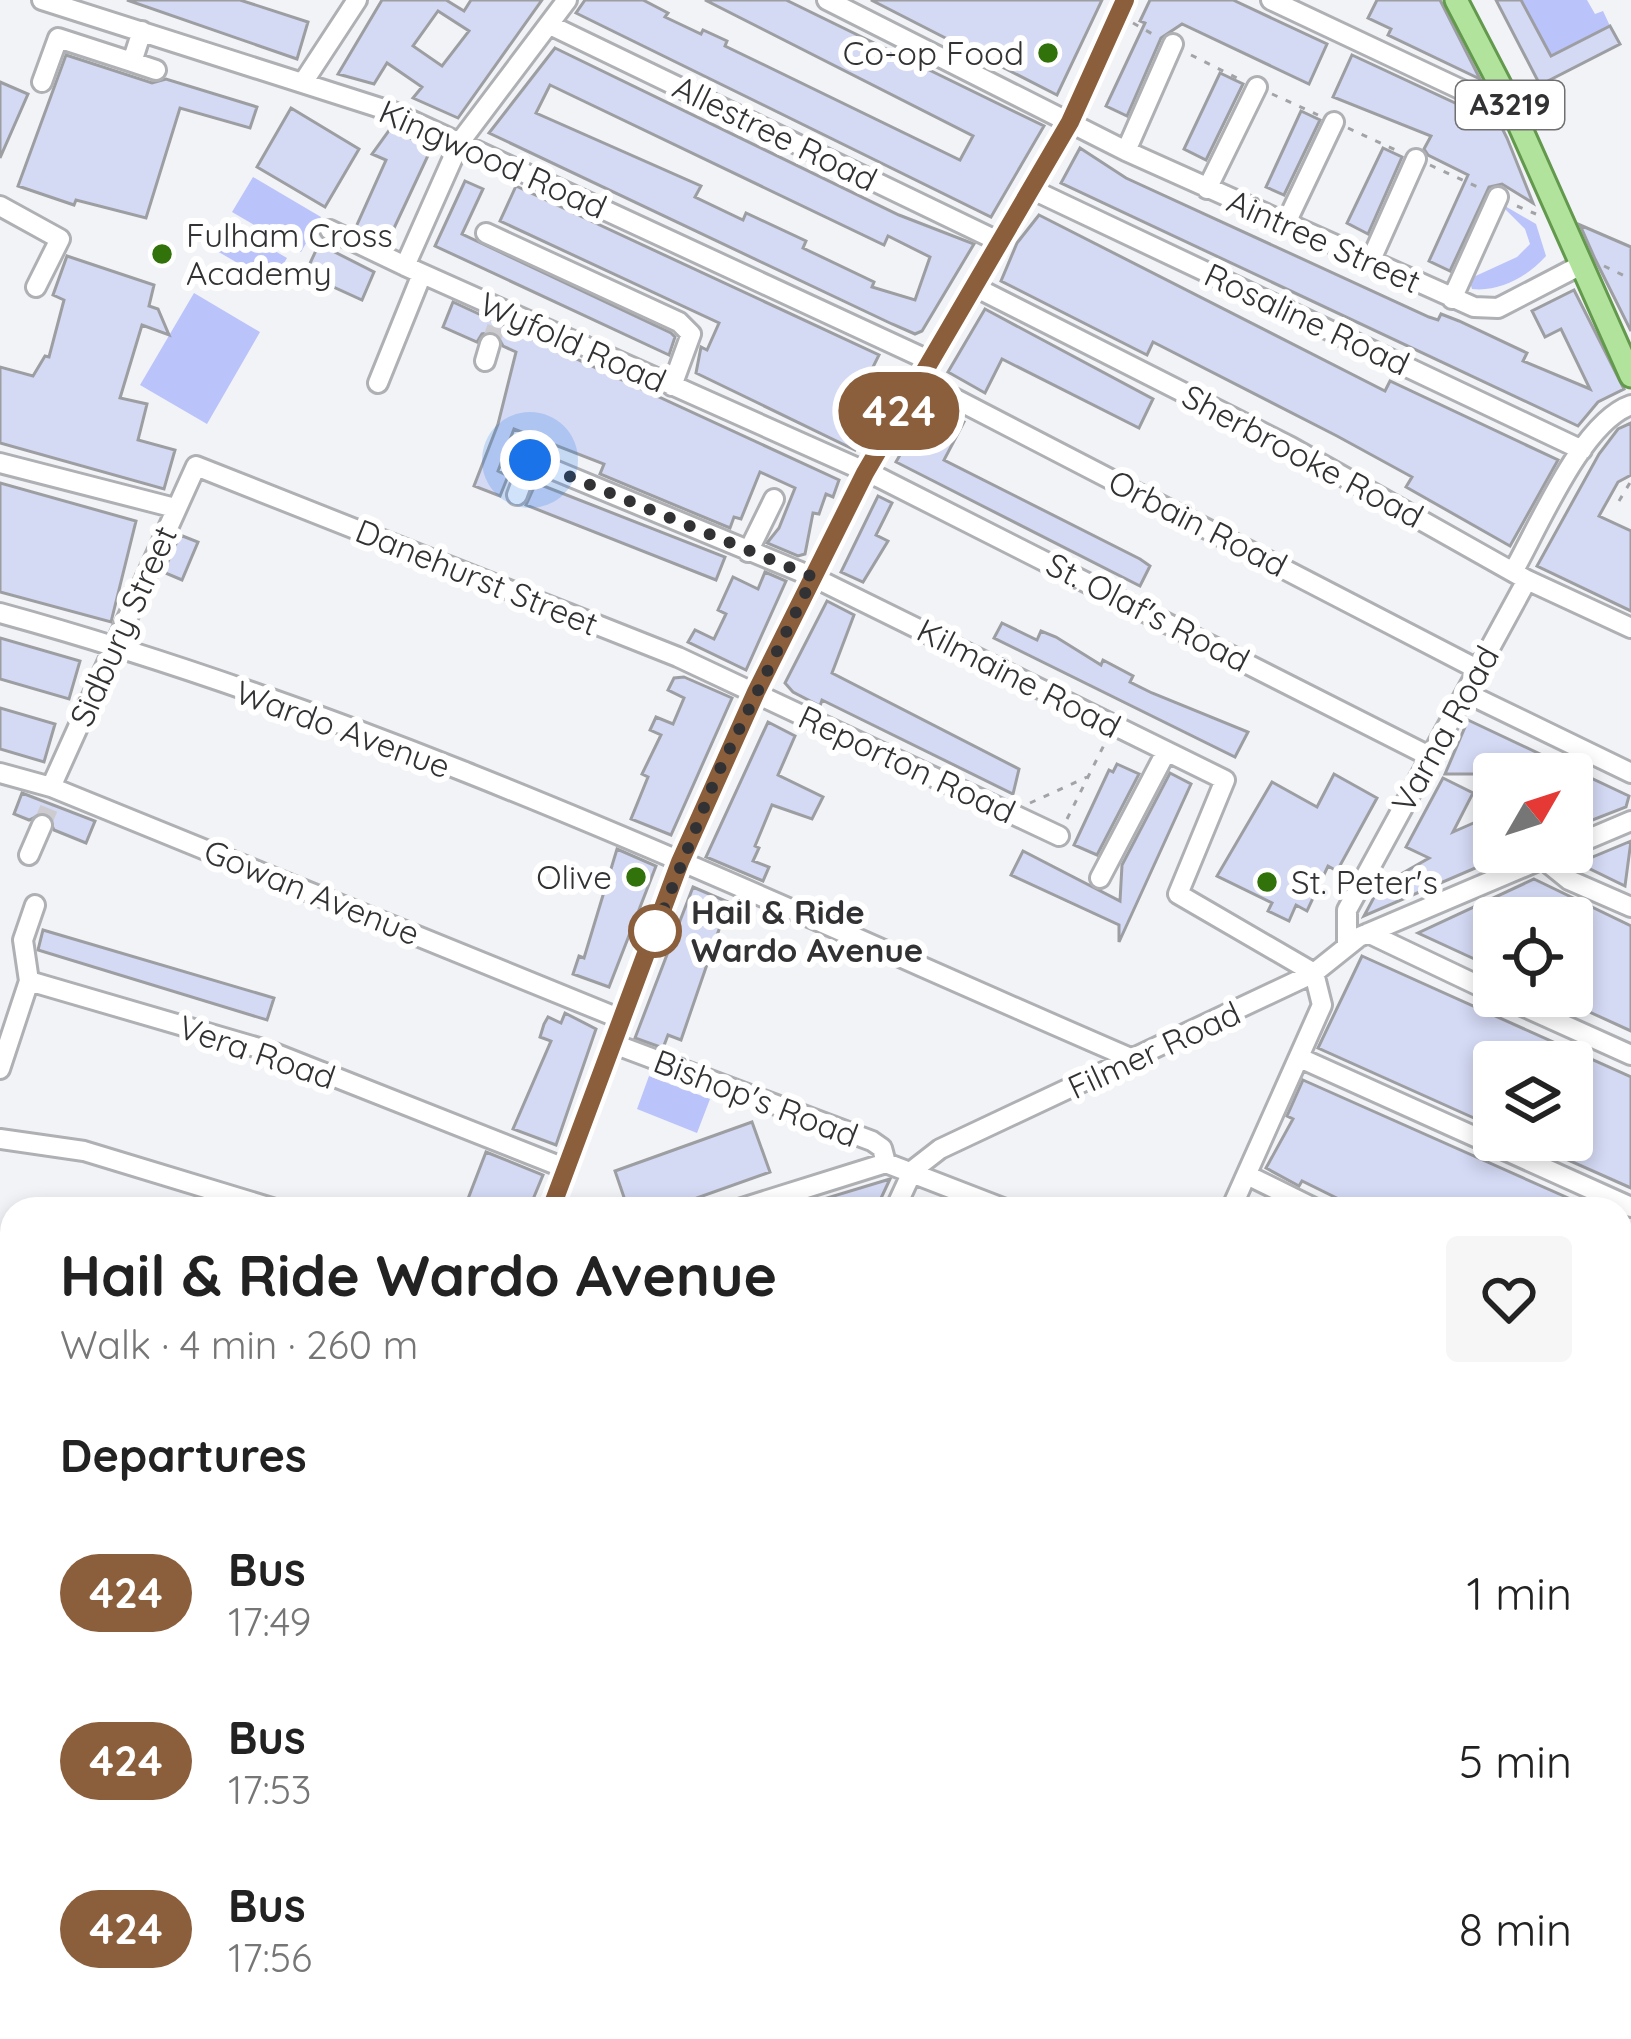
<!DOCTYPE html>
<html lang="en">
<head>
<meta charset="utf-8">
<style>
  :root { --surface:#fff; --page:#f6f6f6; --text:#222; --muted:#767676 }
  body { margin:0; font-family:Quicksand,sans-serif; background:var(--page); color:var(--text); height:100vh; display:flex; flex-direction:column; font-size:45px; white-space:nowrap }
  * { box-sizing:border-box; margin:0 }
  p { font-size:39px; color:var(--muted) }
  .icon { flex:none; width:66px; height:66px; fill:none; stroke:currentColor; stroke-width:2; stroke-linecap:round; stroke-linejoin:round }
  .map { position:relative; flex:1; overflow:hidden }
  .drawer { position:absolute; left:0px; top:1197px; width:1632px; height:843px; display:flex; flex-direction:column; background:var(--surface); border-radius:36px 36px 0 0; box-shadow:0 6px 18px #0003 }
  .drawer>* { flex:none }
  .badge { padding:0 24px; border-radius:39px; font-size:42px; line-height:78px }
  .needle { width:78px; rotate:51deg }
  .tools { position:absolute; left:1473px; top:753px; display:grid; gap:24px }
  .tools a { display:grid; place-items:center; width:120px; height:120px; border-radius:12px; background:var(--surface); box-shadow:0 6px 18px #0003; font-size:60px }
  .you { position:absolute; width:60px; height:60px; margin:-30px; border:9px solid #fff; border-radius:50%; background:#1a73e8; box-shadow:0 0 0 18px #1a73e833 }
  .map>.badge { position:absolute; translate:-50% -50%; box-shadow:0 0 0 6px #fff }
  h2 { padding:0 60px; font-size:45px; line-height:108px }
  .round { display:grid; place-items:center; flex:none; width:126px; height:126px; border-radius:12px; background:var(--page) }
  .summary { display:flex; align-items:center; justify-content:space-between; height:204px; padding:0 60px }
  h1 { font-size:57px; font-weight:700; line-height:90px }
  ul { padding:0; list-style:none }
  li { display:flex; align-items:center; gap:36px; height:168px; padding:0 60px }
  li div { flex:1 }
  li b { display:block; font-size:45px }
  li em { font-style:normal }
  li .badge { min-width:132px; font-weight:700; text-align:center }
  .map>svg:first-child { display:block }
  .green { fill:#bac3fa }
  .building { fill:#d4d9f4; stroke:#9d9ea2; stroke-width:3; fill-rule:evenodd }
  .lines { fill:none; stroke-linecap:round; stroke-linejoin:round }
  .minor-tunnel { stroke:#ccccd0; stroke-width:18; stroke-dasharray:18 9; stroke-linecap:butt }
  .minor-casing { stroke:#afb0b4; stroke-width:24 }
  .major-casing { stroke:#63994d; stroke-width:27 }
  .path { stroke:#a2a3a6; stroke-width:3; stroke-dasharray:6 9; stroke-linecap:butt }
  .minor { stroke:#fff; stroke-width:18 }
  .major { stroke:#b2e39d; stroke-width:21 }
  .line-casing { stroke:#fff; stroke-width:27 }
  .line { stroke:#8b5e3c; stroke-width:18 }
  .walk { stroke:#323234; stroke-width:12; stroke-dasharray:0 21.6 }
  .poi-dot { fill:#32720b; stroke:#fff; stroke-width:4.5 }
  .stop-dot { fill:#fff; stroke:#8b5e3c; stroke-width:6 }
  .labels { text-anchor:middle; stroke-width:12; stroke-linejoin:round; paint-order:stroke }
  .shield { fill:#fff; stroke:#707071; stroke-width:3 }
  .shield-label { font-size:30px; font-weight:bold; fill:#323234 }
  .poi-label { font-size:33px; fill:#323234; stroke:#fff; text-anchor:end }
  .street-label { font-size:33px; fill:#323234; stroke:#fff }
  .stop-label { font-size:33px; font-weight:bold; fill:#323234; stroke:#fff; text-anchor:start }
</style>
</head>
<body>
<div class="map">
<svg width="1631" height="2039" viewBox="0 0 1631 2039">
  <rect width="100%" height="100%" fill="#f2f3f7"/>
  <path class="green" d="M1521,0H1587L1595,14L1603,11L1610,26L1551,56Z
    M253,177L321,217L301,252L232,212Z
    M1498,202L1536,224L1546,256C1527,277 1500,292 1472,289L1469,279L1517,257L1530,244L1525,229Z
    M232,226L287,258L272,283L217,251Z
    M194,293L260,332L207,424L140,385Z
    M649,1076L710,1099L697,1133L637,1109Z"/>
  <path class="building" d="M127,0H240L308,22L297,59Z
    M382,0H446L464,11L471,0H542L458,118L413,98L422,87L387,63L374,84L338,74ZM438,11L469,31L442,66L413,46Z
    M585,0H643L668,13L665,17L701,34L703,30L727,41L725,46L960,160L973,136L705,0H786L1044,126L991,217L576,13Z
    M871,0H1102L1057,95Z
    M1150,0H1233L1327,44L1309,84L1182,24L1161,38L1127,116L1106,106L1145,23L1140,21Z
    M1377,0H1440L1480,79L1388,35L1391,29L1368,18Z
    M1496,0H1521L1551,56L1610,26L1620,44L1540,85Z
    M555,48L899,215L974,244L922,331L915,334L892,324L489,133ZM550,85L884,245L888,236L930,257L915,300L872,287L874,282L803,248L806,241L746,213L743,220L695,197L701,186L536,113Z
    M66,55L152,83L166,79L257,107L250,128L180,108L146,218L76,200L74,205L18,186Z
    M1352,55L1500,124L1507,138L1533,203L1502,184L1489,187L1450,271L1429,261L1468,175L1428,155L1424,149L1431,136L1333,97Z
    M1220,73L1243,84L1206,160L1184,149Z
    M0,82L28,94L0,158Z
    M291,108L359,149L325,207L257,167Z
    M1301,111L1320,120L1284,195L1266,187Z
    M390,129L432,147L388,241L356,227L386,160L372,154Z
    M1080,148L1126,178L1429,317L1438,320L1441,314L1459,321L1527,353L1523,361L1590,389L1561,329L1545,337L1532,311L1574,290L1624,389L1598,402L1578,426L1061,183Z
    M1383,148L1402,157L1368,234L1347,223Z
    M465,181L483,189L462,234L671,333L675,337L669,355L435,246Z
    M516,186L879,355L869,375L888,385L855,450L696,373L701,347L707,350L719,323L500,221Z
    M1039,215L1385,391L1390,381L1558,460L1510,546L1406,487L1412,477L1337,436L1153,342L1147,355L1001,281L1017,243Z
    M1580,225L1631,247V331L1595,259Z
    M319,244L374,272L362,300L305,274Z
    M67,256L154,285L149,306L158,309L169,335L142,325L120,398L147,404L138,440L175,450L164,489L0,443V367L33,376L45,356L49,357L64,300L53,295Z
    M453,302L839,480L833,497L826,494L819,514L813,513L805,554L798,556L767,543L779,528L795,488L760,472L741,519L734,517L730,528L600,474L604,464L514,429L498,471L508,476L500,496L474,486L498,424L516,352L503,346L495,332L482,334L477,342L443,327Z
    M985,309L1153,399L1139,428L1002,359L985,393L948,372Z
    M929,404L964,422L944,460L1140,559L1150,566L1140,586L896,462Z
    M1631,423V475L1618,482L1599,516L1631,531V611L1537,566L1599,454L1618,429Z
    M0,483L136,521L111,622L0,592Z
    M536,483L725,557L716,580L526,505Z
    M878,496L892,503L876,535L888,541L863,582L841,572Z
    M180,535L198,542L182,580L163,572Z
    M765,572L786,581L746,670L688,642L695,630L714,639L726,614L718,610L733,577L758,589Z
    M827,601L854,615L832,673L1019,769L1013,794L822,700L820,706L793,692L785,683Z
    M1002,623L1037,640L1041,631L1056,637L1101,665L1103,660L1133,676L1130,682L1152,693L1248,732L1235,757L994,638Z
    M0,638L80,661L69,699L0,679Z
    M684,677L732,698L671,835L631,819L648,777L642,774L661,735L650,730L656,717L673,724L684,698L668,690L674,678Z
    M0,708L55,724L44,762L0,749Z
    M1468,720L1629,796L1626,807L1572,828V774H1445Z
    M768,722L795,736L778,775L823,797L812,819L772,805L755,846L759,848L753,861L769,867L763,881L706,857Z
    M1117,764L1139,774L1097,855L1074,845L1109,770L1113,772Z
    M1170,773L1191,784L1119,942V925L1011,875L1023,851L1120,901L1122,865Z
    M1334,774L1377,798L1337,871L1328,866L1307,911L1296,905L1289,921L1268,911L1272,903L1217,876L1272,782L1317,807Z
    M1443,778L1473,793L1453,832L1494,814V860L1364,916L1380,886L1429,858L1406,847Z
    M22,793L95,821L86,843L54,830L46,812L29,820L14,814Z
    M1631,841L1625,886L1578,863Z
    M617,849L656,866L609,987L573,974L579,956L584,958Z
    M1534,879L1631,926V1031L1572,1004V918H1494V968L1418,933Z
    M693,887L735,905L729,920L723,918L681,1040L668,1035L663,1048L635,1038Z
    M43,930L274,998L267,1020L38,950Z
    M1362,956L1631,1077V1188L1523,1140H1572V1062H1494V1127L1318,1048Z
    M565,1013L596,1029L556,1145L513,1129L551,1041L540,1037L544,1024L548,1017L561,1023Z
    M1303,1080L1593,1209H1359L1302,1181L1299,1186L1266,1168L1293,1119L1287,1116Z
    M752,1122L770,1172L666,1209H628L615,1171Z
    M486,1152L543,1175L529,1209H468L466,1204Z
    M890,1179L876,1209H807V1204Z"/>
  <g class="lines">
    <path class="minor-tunnel" d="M490,344L499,319
      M42,825L51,803"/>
    <g class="minor-casing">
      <path id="minor" d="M42,0L393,112L928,360
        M567,0L460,142L405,266L880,478L1429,756
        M827,0L1126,151L1474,307L1498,308L1581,265
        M1271,0L1477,97L1510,104
        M550,25L1000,242
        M132,62L156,70
        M304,81L357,0
        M42,82L58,38L132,62L142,31
        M1126,151L1173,44
        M1031,189L1582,450
        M1207,189L1257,87
        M0,206L60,239L36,287
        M1285,225L1334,122
        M330,230L405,266
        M486,233L679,322L691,334L672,386
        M1370,262L1416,159
        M973,286L1291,447L1527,580L1631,628
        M1452,299L1498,197
        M485,361L490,344
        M917,379L1477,669
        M378,383L422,274
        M0,463L175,508
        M517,495L530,460L813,577L1225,780L1178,894L1314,973L1322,1005L1231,1209
        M748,552L774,499
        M1514,570C1540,524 1582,422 1631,405
        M0,613C391,720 764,900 1135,1060
        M1466,693L1631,773
        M0,773L51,787L621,1019
        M51,787L196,466L678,657L1059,836
        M1572,846L1631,821
        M29,855L42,825
        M1543,859L1569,880L1631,907
        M1100,878L1166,752
        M1368,933L1494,993
        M1347,945V910L1527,580
        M29,981L23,940L35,905
        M1500,996L1631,1055
        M614,1044L872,1141L882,1148L886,1163
        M1300,1058L1631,1207
        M0,1069L29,981L269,1051L567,1169
        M0,1139L84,1151L275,1209
        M1247,1175L1316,1209
        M551,1209L680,862L756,692L865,473L1069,122L1125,0
        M739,1209L886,1163L1005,1209
        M895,1209L913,1170L940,1149L1314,973L1359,937L1559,852
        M0,1259L12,1261
        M1620,1357L1631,1361
        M0,1386L12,1388
        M1620,1544L1631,1518
        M0,1556L12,1559
        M0,1729L12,1733
        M0,1853L12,1805
        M317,2028L319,2039
        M488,2039L489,2028
        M621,2039L622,2028
        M760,2039L761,2028
        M905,2039L907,2028
        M1071,2039L1073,2028
        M1418,2039L1422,2028"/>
    </g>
    <g class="major-casing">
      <path id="major" d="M1456,0L1510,104L1631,376
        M0,2016H12
        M1253,2028L1270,2039"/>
    </g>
    <path class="path" d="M1133,23L1156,36
      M1191,55L1241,80
      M1272,94L1318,115
      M1348,128L1400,152
      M1430,165L1482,189
      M1517,206L1536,214
      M1604,266L1631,279
      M1619,501L1631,481
      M1030,803L1087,777
      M1067,819L1106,741
      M137,2028L139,2039"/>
    <use href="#minor" class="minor"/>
    <use href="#major" class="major"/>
  </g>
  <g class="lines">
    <g class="line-casing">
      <path id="line" d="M551,1209L680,862L756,692L865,473L1070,122L1125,0"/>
    </g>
    <use href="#line" class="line"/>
    <path class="walk" d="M530,460L813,577L717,775L655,931"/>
  </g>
  <g class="poi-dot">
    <circle cx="1048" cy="53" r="12"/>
    <circle cx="162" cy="254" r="12"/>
    <circle cx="636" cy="877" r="12"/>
    <circle cx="1267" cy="882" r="12"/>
  </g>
  <circle class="stop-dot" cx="655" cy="931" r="24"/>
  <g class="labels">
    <rect class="shield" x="1456" y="81" width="108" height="48" rx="9"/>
    <g class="shield-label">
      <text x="1510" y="115">A3219</text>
    </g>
    <g class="poi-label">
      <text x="1024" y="65">Co-op Food</text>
      <text x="186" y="247" text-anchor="start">Fulham Cross<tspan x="186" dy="38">Academy</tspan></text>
      <text x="612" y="889">Olive</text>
      <text x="1291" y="894" text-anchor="start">St. Peter's</text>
    </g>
    <g class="street-label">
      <text transform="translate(775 133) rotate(26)" y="12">Allestree Road</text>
      <text transform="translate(493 159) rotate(24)" y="12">Kingwood Road</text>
      <text transform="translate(1324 241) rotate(24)" y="12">Aintree Street</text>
      <text transform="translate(1307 319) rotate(25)" y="12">Rosaline Road</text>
      <text transform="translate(573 342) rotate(24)" y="12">Wyfold Road</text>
      <text transform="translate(1303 456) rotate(28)" y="12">Sherbrooke Road</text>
      <text transform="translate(1198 523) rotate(27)" y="12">Orbain Road</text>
      <text transform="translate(477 577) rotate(22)" y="12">Danehurst Street</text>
      <text transform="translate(1148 612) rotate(27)" y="12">St. Olaf's Road</text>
      <text transform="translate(123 626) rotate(-66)" y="12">Sidbury Street</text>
      <text transform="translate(1019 678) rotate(27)" y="12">Kilmaine Road</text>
      <text transform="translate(343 729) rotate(20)" y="12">Wardo Avenue</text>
      <text transform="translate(1445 729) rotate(-61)" y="12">Varna Road</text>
      <text transform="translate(907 764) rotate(25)" y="12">Reporton Road</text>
      <text transform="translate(312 892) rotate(22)" y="12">Gowan Avenue</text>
      <text transform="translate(1154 1050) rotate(-25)" y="12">Filmer Road</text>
      <text transform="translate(257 1052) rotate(19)" y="12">Vera Road</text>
      <text transform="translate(756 1098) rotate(21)" y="12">Bishop's Road</text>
    </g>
    <g class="stop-label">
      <text x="691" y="924">Hail &amp; Ride<tspan x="691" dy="38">Wardo Avenue</tspan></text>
    </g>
  </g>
</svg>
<div class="tools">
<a><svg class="needle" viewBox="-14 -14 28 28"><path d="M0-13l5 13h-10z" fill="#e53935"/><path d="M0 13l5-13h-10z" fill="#767676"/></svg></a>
<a><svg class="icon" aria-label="locate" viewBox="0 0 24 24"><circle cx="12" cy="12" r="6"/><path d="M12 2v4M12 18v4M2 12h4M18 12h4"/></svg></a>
<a><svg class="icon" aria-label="layers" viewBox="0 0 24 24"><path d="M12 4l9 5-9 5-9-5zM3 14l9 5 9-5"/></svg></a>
</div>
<div class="you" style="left:530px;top:460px"></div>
<b class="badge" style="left:899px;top:411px;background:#8b5e3c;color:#fff">424</b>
<section class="drawer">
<div class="summary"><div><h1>Hail &amp; Ride Wardo Avenue</h1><p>Walk · 4 min · 260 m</p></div><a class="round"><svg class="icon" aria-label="heart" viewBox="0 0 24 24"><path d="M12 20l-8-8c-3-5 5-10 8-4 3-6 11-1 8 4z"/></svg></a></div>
<h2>Departures</h2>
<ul>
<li><span class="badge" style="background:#8b5e3c;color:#fff">424</span><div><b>Bus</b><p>17:49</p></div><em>1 min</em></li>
<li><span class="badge" style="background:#8b5e3c;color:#fff">424</span><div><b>Bus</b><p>17:53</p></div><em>5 min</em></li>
<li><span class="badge" style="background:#8b5e3c;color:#fff">424</span><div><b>Bus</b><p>17:56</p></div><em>8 min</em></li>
</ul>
</section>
</div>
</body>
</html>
